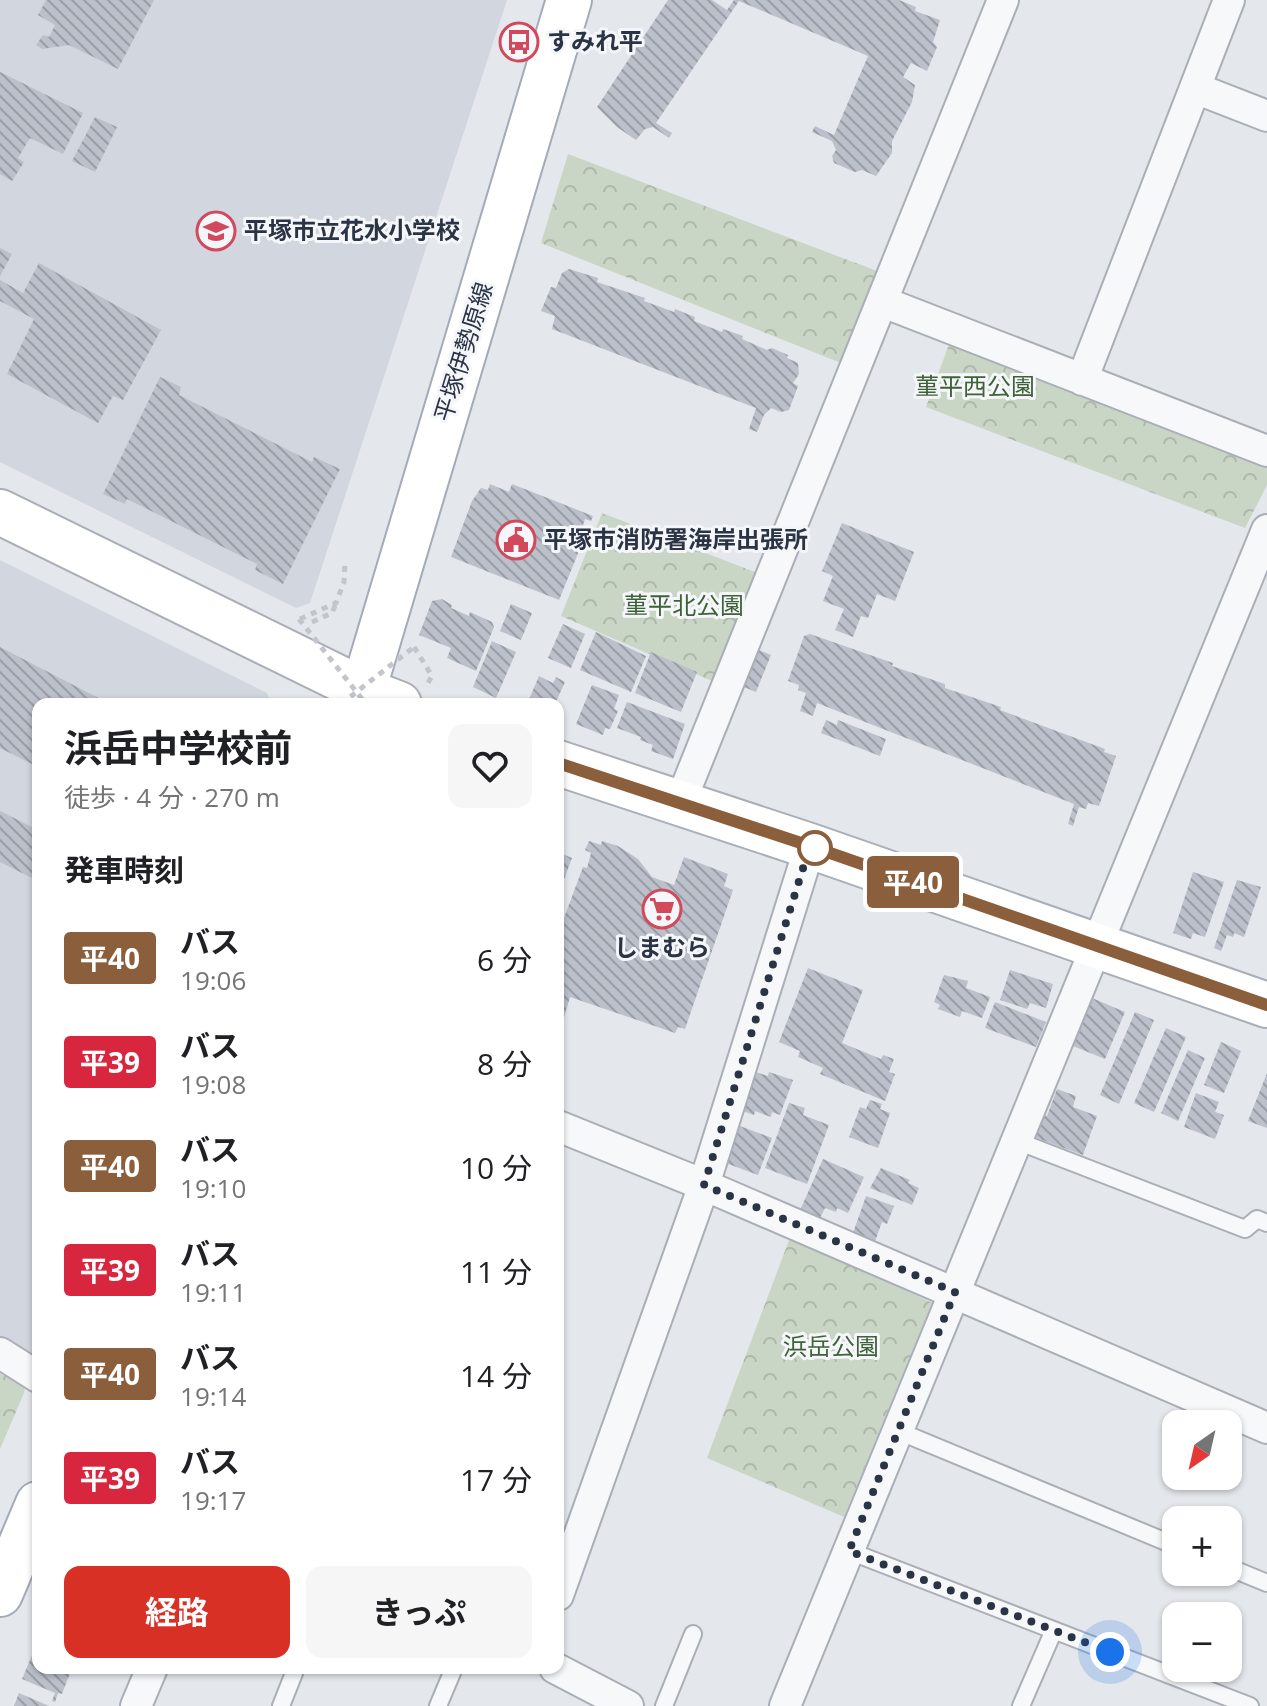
<!DOCTYPE html>
<html lang="ja">
<head>
<meta charset="utf-8">
<style>
  :root { --surface:#fff; --page:#f6f6f6; --text:#202124; --muted:#757577; --accent:#d93025 }
  body { margin:0; font-family:"Open Sans","Noto Sans JP",sans-serif; background:var(--page); color:var(--text); height:100vh; display:flex; flex-direction:column; font-size:30px; white-space:nowrap }
  * { box-sizing:border-box; margin:0 }
  p { font-size:26px; color:var(--muted) }
  .icon { flex:none; width:44px; height:44px; fill:none; stroke:currentColor; stroke-width:2; stroke-linecap:round; stroke-linejoin:round }
  .map { position:relative; flex:1; overflow:hidden }
  .drawer { position:absolute; left:32px; top:698px; width:532px; height:976px; display:flex; flex-direction:column; background:var(--surface); border-radius:16px; box-shadow:0 2px 6px #0004 }
  .drawer>* { flex:none }
  .badge { padding:0 16px; border-radius:6px; font-size:28px; line-height:52px }
  .needle { width:52px; rotate:214deg }
  .tools { position:absolute; left:1162px; top:1410px; display:grid; gap:16px }
  .tools a { display:grid; place-items:center; width:80px; height:80px; border-radius:16px; background:var(--surface); box-shadow:0 2px 6px #0004; font-size:40px }
  .you { position:absolute; width:40px; height:40px; margin:-20px; border:6px solid #fff; border-radius:50%; background:#1a73e8; box-shadow:0 0 0 12px #1a73e833 }
  .map>.badge { position:absolute; translate:-50% -50%; box-shadow:0 0 0 4px #fff }
  h2 { padding:0 32px; font-size:30px; line-height:72px }
  .round { display:grid; place-items:center; flex:none; width:84px; height:84px; border-radius:16px; background:var(--page) }
  .overview { display:flex; align-items:center; justify-content:space-between; height:136px; padding:0 32px }
  h1 { font-size:38px; font-weight:700; line-height:60px }
  .cta { display:flex; gap:16px; margin-top:auto; padding:16px 32px }
  .cta a { flex:1; height:92px; border-radius:16px; background:var(--accent); color:#fff; font-size:32px; font-weight:700; line-height:92px; text-align:center }
  .cta a+a { background:var(--page); color:var(--text) }
  ul { padding:0; list-style:none }
  li { display:flex; align-items:center; gap:24px; height:104px; padding:0 32px }
  li div { flex:1 }
  li b { display:block; font-size:30px }
  li em { font-style:normal }
  li .badge { min-width:88px; font-weight:700; text-align:center }
  .map>svg:first-child { display:block }
  .built { fill:#d2d6de }
  .park { fill:url(#park-crowns) }
  .building { fill:url(#building-back-hatch) }
  .lines { fill:none; stroke-linecap:round; stroke-linejoin:round }
  .lane-casing { stroke:#a9aeb7; stroke-width:20 }
  .street-casing { stroke:#a9aeb7; stroke-width:34 }
  .secondary-casing { stroke:#a9aeb7; stroke-width:48 }
  .primary-casing { stroke:#a3abb8; stroke-width:48 }
  .path { stroke:#c2c5cb; stroke-width:5; stroke-dasharray:6 6; stroke-linecap:butt }
  .lane { stroke:#f7f8fa; stroke-width:16 }
  .street { stroke:#f7f8fa; stroke-width:30 }
  .secondary { stroke:#fff; stroke-width:44 }
  .primary { stroke:#fff; stroke-width:44 }
  .path-bridge { stroke:#c2c5cb; stroke-width:5; stroke-dasharray:6 6; stroke-linecap:butt }
  .line-casing { stroke:#fff; stroke-width:18 }
  .line { stroke:#8b5e3c; stroke-width:12 }
  .walk { stroke:#2b3445; stroke-width:8; stroke-dasharray:0 14.4 }
  .stop-dot { fill:#fff; stroke:#8b5e3c; stroke-width:4 }
  .labels { text-anchor:middle; stroke-width:6; stroke-linejoin:round; paint-order:stroke }
  .poi-label { font-size:24px; font-weight:bold; fill:#2b3445; stroke:#f4f6f9; text-anchor:start }
  .street-label { font-size:24px; fill:#2b3445; stroke:#f4f6f9 }
  .park-label { font-size:24px; fill:#3f6138; stroke:#f4f6f9 }
</style>
</head>
<body>
<div class="map">
<svg width="1267" height="1706" viewBox="0 0 1267 1706">
  <defs>
    <pattern id="park-crowns" width="20" height="18" patternUnits="userSpaceOnUse" patternTransform="scale(2)"><rect width="20" height="18" fill="#c9d6c5"/><path d="M2 6a3 3 0 1 1 6 0M12 15a3 3 0 1 1 6 0" fill="none" stroke="#adb8ab"/></pattern>
    <pattern id="building-back-hatch" width="6" height="6" patternUnits="userSpaceOnUse" patternTransform="scale(2)"><rect width="6" height="6" fill="#bbc0ca"/><path d="M-1 5l2 2M0 0l6 6M5-1l2 2" fill="none" stroke="#989da6"/></pattern>
  </defs>
  <rect width="100%" height="100%" fill="#e4e7ec"/>
  <path class="built" d="M0,0H507L310,603L296,608L0,462Z
    M0,560L267,693L271,704H38V1359L0,1341Z"/>
  <path class="park" d="M568,154L877,271L841,363L541,243Z
    M951,339L1267,461V485L1245,528L926,407Z
    M602,513L760,574L719,684L561,616Z
    M791,1235L932,1303L844,1517L707,1458Z
    M0,1374L25,1385L24,1393L0,1449Z"/>
  <path class="building" d="M46,0H154L118,69L69,45L42,49L36,45L43,35L49,37L55,25L38,15Z
    M668,0H712L727,10L734,0H899L916,7L915,11L940,20L933,42L937,47L927,71L911,63L903,77L915,85L912,102L892,141V153L876,176L862,170L855,172L834,163L832,156L836,150L832,141L812,132L815,126L834,135L868,56L739,1L656,123L672,133L669,138L653,127L645,129L636,140L617,127L597,107Z
    M0,72L83,113L63,154L30,138L18,158L24,162L12,181L0,174Z
    M95,117L117,127L95,172L72,161Z
    M0,248L12,254L0,276Z
    M39,263L161,330L123,400L113,396L98,423L7,374L34,319L0,301V280L23,293Z
    M569,269L598,278L597,282L645,298L644,301L674,312L675,309L695,317L694,321L722,332L723,329L743,336L742,339L767,350L772,348L788,355L787,358L798,363L799,374L793,383L798,386L789,410L781,412L771,408L764,415L757,432L749,429L756,408L552,329L555,316L541,311L551,287L556,288L562,273Z
    M160,377L181,387L179,395L312,462L314,457L340,469L283,584L255,570L257,564L127,499L125,504L103,494Z
    M490,484L509,492L512,484L593,516L591,521L585,519L577,544L581,546L559,600L451,557L472,501L481,488L488,490Z
    M842,523L914,552L895,601L877,594L868,618L861,616L853,637L835,630L844,609L823,601L833,576L822,571Z
    M442,599L452,605L451,608L469,616L470,612L492,622L494,627L476,671L447,658L451,648L419,635L432,601Z
    M511,604L532,613L521,640L500,631Z
    M563,624L585,634L571,668L548,658Z
    M596,632L646,656L631,692L580,670Z
    M810,634L893,663L892,666L945,684V688L1001,707L1000,710L1105,749L1104,752L1116,756L1099,806L1088,803L1086,809L1079,807L1073,826L1068,824L1074,804L817,703L813,716L800,711L806,693L798,690L799,685L788,681L804,636Z
    M492,641L516,652L496,698L473,687Z
    M0,647L110,704H38V767L0,748Z
    M759,650L771,655L756,692L744,687Z
    M651,652L697,672L681,712L635,693Z
    M539,676L553,683L556,677L565,682L555,704H527Z
    M592,685L619,695L614,709L618,711L610,729L605,728L603,735L576,724Z
    M627,702L685,724L673,759L651,751L653,745L640,740L641,737L617,728Z
    M826,720L837,725L838,720L886,739L880,756L821,733Z
    M0,811L38,830V881L0,862Z
    M589,841L601,845L602,841L618,846L638,859L652,877L674,885L684,857L728,874L724,886L733,890L685,1029L678,1027L675,1033L570,997L563,1021L558,1020V934L583,867L587,868L591,853L585,850Z
    M558,852L572,858L560,890L558,889Z
    M1193,872L1224,882L1205,937L1193,933L1191,939L1173,933Z
    M1237,880L1261,887L1244,937L1234,933L1233,937L1227,935L1221,951L1214,948Z
    M808,968L863,990L842,1043L881,1059L883,1055L894,1059L889,1072L895,1074L885,1101L820,1074L823,1068L798,1057L800,1051L779,1042Z
    M1010,970L1053,984L1046,1008L1030,1003L1027,1009L1000,1000Z
    M944,975L968,981L966,988L990,997L982,1018L962,1011L960,1017L938,1009L940,1005L934,1002Z
    M1092,998L1125,1012L1105,1059L1073,1046Z
    M995,1002L1046,1022L1036,1047L985,1028Z
    M1135,1012L1154,1020L1119,1104L1100,1095Z
    M1166,1028L1186,1037L1154,1112L1134,1103Z
    M1221,1042L1241,1051L1224,1093L1204,1085Z
    M1188,1050L1205,1058L1178,1121L1161,1113Z
    M750,1070L768,1076L769,1072L793,1080L780,1115L772,1112L771,1117L755,1111L754,1115L737,1109Z
    M1267,1073V1128L1248,1121Z
    M1057,1089L1076,1096L1073,1107L1097,1116L1083,1155L1034,1137L1042,1114L1047,1116Z
    M1196,1093L1219,1102L1215,1112L1224,1115L1215,1139L1184,1127Z
    M870,1100L882,1104L880,1109L890,1113L878,1148L849,1137L860,1107L866,1109Z
    M789,1103L805,1108L803,1115L829,1125L807,1184L765,1168Z
    M737,1125L772,1138L758,1175L723,1162Z
    M823,1159L864,1177L848,1213L837,1208L836,1212L825,1208L820,1218L800,1210Z
    M881,1168L910,1180L908,1183L919,1188L912,1205L870,1188Z
    M866,1196L894,1206L887,1224L882,1222L875,1241L853,1233Z
    M38,1641V1668H72L62,1694L58,1693L55,1702L52,1701L55,1693L22,1679Z
    M19,1693L49,1706H14Z"/>
  <g class="lines">
    <g class="lane-casing">
      <path id="lane" d="M1017,1141L1245,1229L1257,1219L1267,1223
        M898,1431L1176,1546
        M849,1551L1250,1706
        M1228,1567L1267,1583
        M281,1706L296,1668
        M438,1706L454,1668
        M664,1706L693,1634
        M1021,1706L1054,1630"/>
    </g>
    <g class="street-casing">
      <path id="street" d="M1195,88L1267,116
        M883,302L1267,451
        M1082,380L1229,0
        M680,803L1003,0
        M558,1126L704,1185L1267,1428
        M0,1353L38,1377
        M558,1595L704,1185L810,846
        M555,1668L628,1706
        M136,1706L152,1668
        M785,1706L1267,530"/>
    </g>
    <g class="secondary-casing">
      <path id="secondary" d="M0,512L363,690L399,704
        M558,763L810,846L1267,1005"/>
    </g>
    <g class="primary-casing">
      <path id="primary" d="M359,704L569,0
        M0,1594L38,1504"/>
    </g>
    <path class="path" d="M300,619L336,603L344,582L345,563
      M312,622L332,613L336,603
      M414,647L432,676L428,683
      M284,704L291,700L293,704"/>
    <use href="#lane" class="lane"/>
    <use href="#street" class="street"/>
    <use href="#secondary" class="secondary"/>
    <use href="#primary" class="primary"/>
    <path class="path-bridge" d="M299,619L366,704
      M341,704L414,647"/>
  </g>
  <g class="lines">
    <g class="line-casing">
      <path id="line" d="M558,763L810,846L1267,1005"/>
    </g>
    <use href="#line" class="line"/>
    <path class="walk" d="M815,848L810,846L704,1185L955,1292L849,1551L1110,1652"/>
  </g>
  <defs>
    <g id="bus-ring" transform="scale(2)"><circle r="9.5" fill="#f4f6f9" stroke="#d1495b" stroke-width="1.5"/><path d="M-5-6H5V4H4V6H2V4H-2V6H-4V4H-5ZM-3.5-4V0h7V-4ZM-3.5 1.2v1.5H-2V1.2ZM2 1.2v1.5H3.5V1.2Z" fill="#d1495b"/></g>
    <g id="school-ring" transform="scale(2)"><circle r="9.5" fill="#f4f6f9" stroke="#d1495b" stroke-width="1.5"/><path d="M0-5L7-2L0 1L-7-2ZM-4 1L0 2.5L4 1V4Q0 6-4 4Z" fill="#d1495b"/></g>
    <g id="civic-ring" transform="scale(2)"><circle r="9.5" fill="#f4f6f9" stroke="#d1495b" stroke-width="1.5"/><path d="M-.6-6.5H3V-4.5H.6V-3L4-1V1h2V6H-6V1h2V-1L-.6-3ZM-1.2 2.5V6h2.4V2.5Z" fill="#d1495b"/></g>
    <g id="supermarket-ring" transform="scale(2)"><circle r="9.5" fill="#f4f6f9" stroke="#d1495b" stroke-width="1.5"/><path d="M-6-5.5h2.5l.6 2H6L4.5 2H-2.5L-4.4-4H-6ZM-1.5 3.2a1.3 1.3 0 1 0 .1 0ZM3 3.2a1.3 1.3 0 1 0 .1 0Z" fill="#d1495b"/></g>
  </defs>
  <g fill-rule="evenodd">
    <use href="#bus-ring" x="519" y="42"/>
    <use href="#school-ring" x="216" y="231"/>
    <use href="#civic-ring" x="516" y="540"/>
    <use href="#supermarket-ring" x="662" y="909"/>
  </g>
  <circle class="stop-dot" cx="815" cy="848" r="16"/>
  <g class="labels">
    <g class="poi-label">
      <text x="547" y="50">すみれ平</text>
      <text x="244" y="239">平塚市立花水小学校</text>
      <text x="544" y="548">平塚市消防署海岸出張所</text>
      <text x="662" y="956" text-anchor="middle">しまむら</text>
    </g>
    <g class="street-label">
      <text transform="translate(464 352) rotate(-73)" y="8">平塚伊勢原線</text>
    </g>
    <g class="park-label">
      <text x="975" y="395">菫平西公園</text>
      <text x="684" y="614">菫平北公園</text>
      <text x="831" y="1355">浜岳公園</text>
    </g>
  </g>
</svg>
<div class="tools">
<a><svg class="needle" viewBox="-14 -14 28 28"><path d="M0-13l5 13h-10z" fill="#e53935"/><path d="M0 13l5-13h-10z" fill="#757577"/></svg></a>
<a>+</a>
<a>−</a>
</div>
<div class="you" style="left:1110px;top:1652px"></div>
<b class="badge" style="left:913px;top:882px;background:#8b5e3c;color:#fff">平40</b>
<section class="drawer">
<div class="overview"><div><h1>浜岳中学校前</h1><p>徒歩 · 4 分 · 270 m</p></div><a class="round"><svg class="icon" aria-label="heart" viewBox="0 0 24 24"><path d="M12 20l-8-8c-3-5 5-10 8-4 3-6 11-1 8 4z"/></svg></a></div>
<h2>発車時刻</h2>
<ul>
<li><span class="badge" style="background:#8b5e3c;color:#fff">平40</span><div><b>バス</b><p>19:06</p></div><em>6 分</em></li>
<li><span class="badge" style="background:#d7263d;color:#fff">平39</span><div><b>バス</b><p>19:08</p></div><em>8 分</em></li>
<li><span class="badge" style="background:#8b5e3c;color:#fff">平40</span><div><b>バス</b><p>19:10</p></div><em>10 分</em></li>
<li><span class="badge" style="background:#d7263d;color:#fff">平39</span><div><b>バス</b><p>19:11</p></div><em>11 分</em></li>
<li><span class="badge" style="background:#8b5e3c;color:#fff">平40</span><div><b>バス</b><p>19:14</p></div><em>14 分</em></li>
<li><span class="badge" style="background:#d7263d;color:#fff">平39</span><div><b>バス</b><p>19:17</p></div><em>17 分</em></li>
</ul>
<div class="cta"><a>経路</a><a>きっぷ</a></div>
</section>
</div>
</body>
</html>
